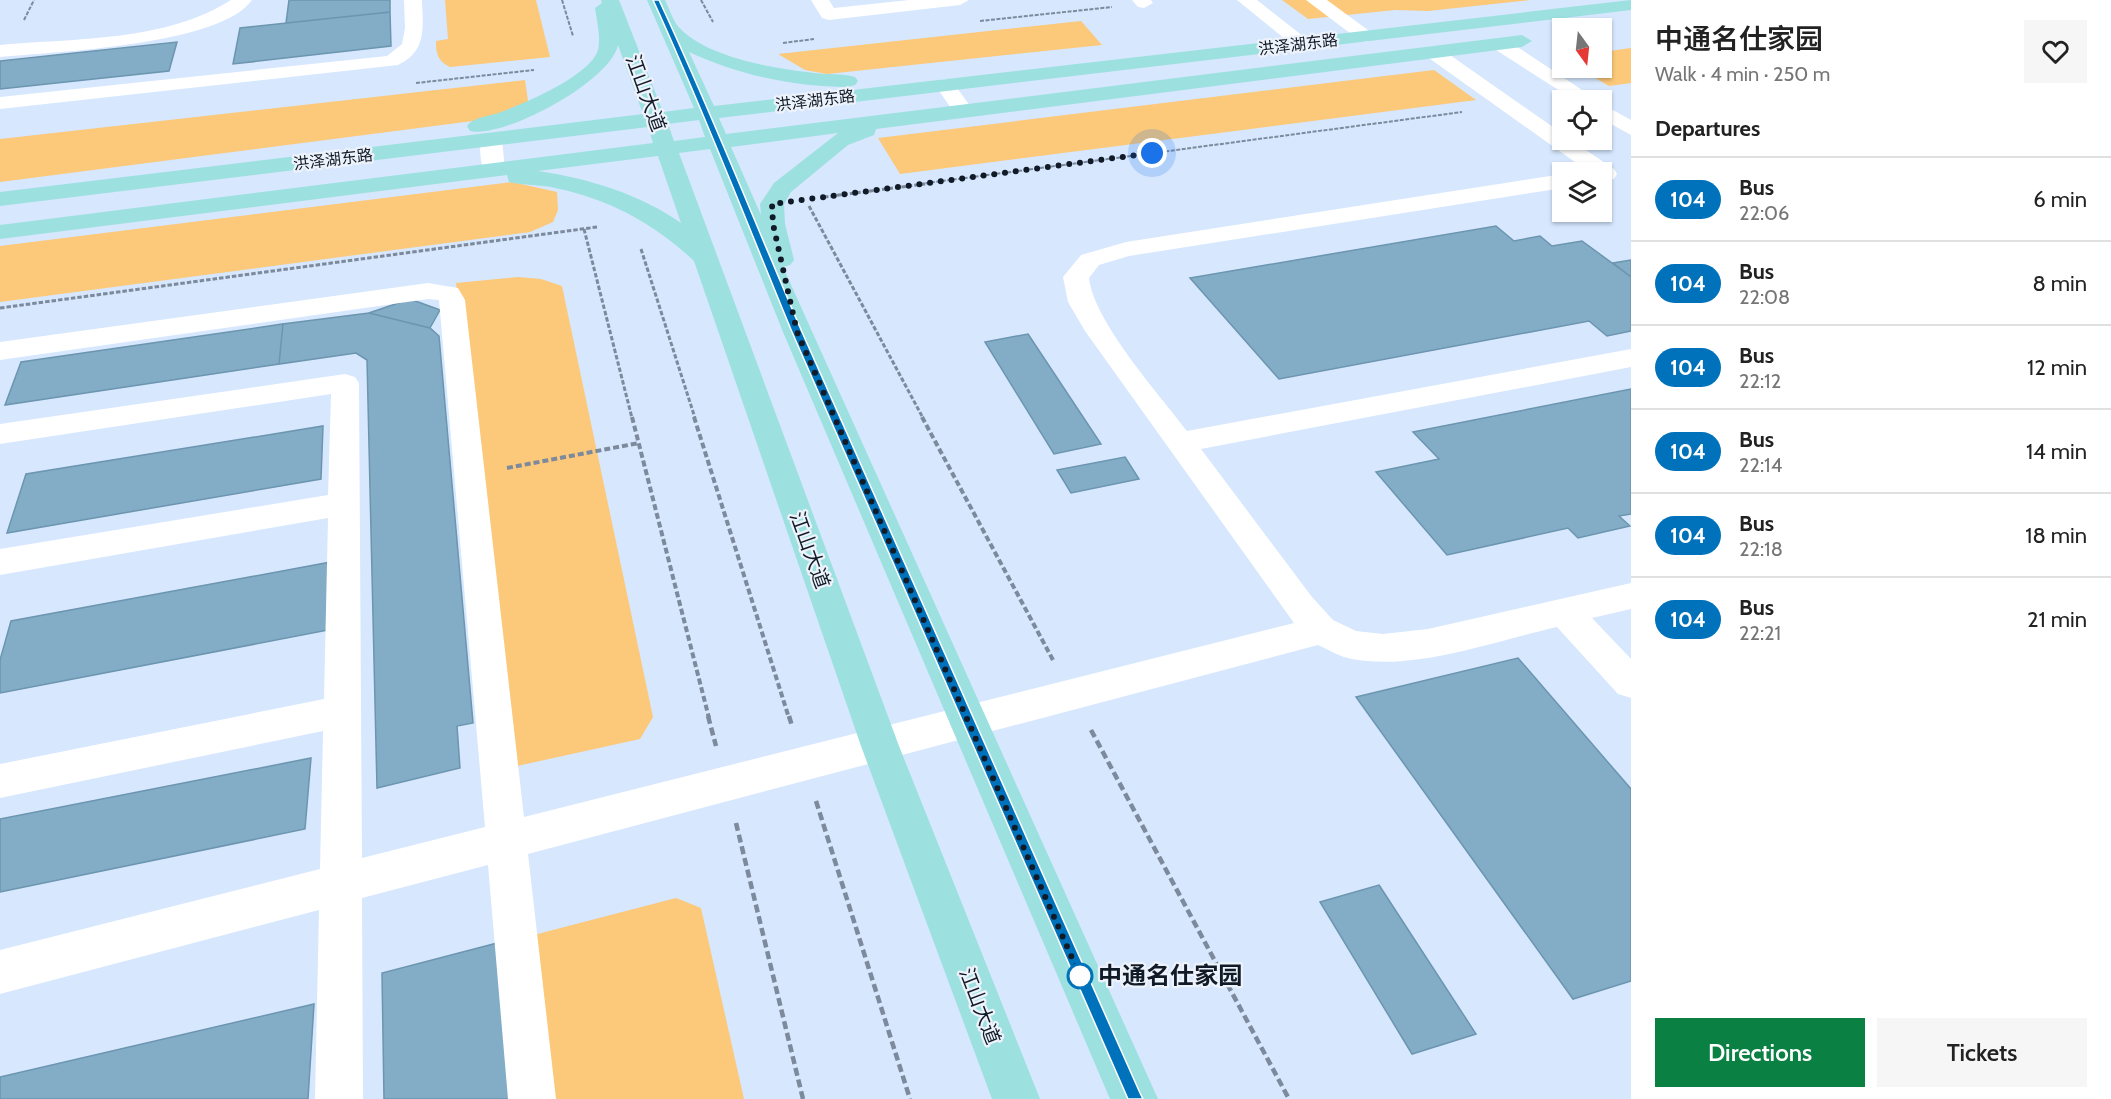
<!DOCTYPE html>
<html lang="en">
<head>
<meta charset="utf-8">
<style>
  :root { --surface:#fff; --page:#f6f6f6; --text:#222; --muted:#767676; --line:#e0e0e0; --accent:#0b8043 }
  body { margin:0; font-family:Cabin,"Noto Sans SC",sans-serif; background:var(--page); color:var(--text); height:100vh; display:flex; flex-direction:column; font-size:22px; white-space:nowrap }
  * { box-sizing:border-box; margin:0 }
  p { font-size:20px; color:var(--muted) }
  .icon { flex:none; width:33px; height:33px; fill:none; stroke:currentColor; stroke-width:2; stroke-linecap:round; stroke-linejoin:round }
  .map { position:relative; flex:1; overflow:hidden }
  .sheet { display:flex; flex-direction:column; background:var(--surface); width:480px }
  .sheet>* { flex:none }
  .badge { padding:0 12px; border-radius:20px; font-size:21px; line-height:39px }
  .needle { width:39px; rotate:165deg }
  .buttons { position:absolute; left:1552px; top:18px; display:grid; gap:12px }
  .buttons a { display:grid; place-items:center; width:60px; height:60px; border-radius:0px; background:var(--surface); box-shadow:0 2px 4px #0004; font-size:30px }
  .you { position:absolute; width:30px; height:30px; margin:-15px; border:4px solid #fff; border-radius:50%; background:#1a73e8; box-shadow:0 0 0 9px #1a73e833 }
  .map>.badge { position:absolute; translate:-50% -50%; box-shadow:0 0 0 3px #fff }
  h2 { padding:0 24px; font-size:22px; line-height:54px }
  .round { display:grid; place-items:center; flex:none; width:63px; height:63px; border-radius:0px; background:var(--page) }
  .headline { display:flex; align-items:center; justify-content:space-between; height:102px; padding:0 24px }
  h1 { font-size:28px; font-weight:600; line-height:45px }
  .action { display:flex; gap:12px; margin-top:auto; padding:12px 24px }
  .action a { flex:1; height:69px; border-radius:0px; background:var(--accent); color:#fff; font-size:24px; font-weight:600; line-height:69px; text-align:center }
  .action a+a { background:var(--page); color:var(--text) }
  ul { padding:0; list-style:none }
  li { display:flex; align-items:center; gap:18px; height:84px; padding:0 24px; border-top:2px solid var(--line) }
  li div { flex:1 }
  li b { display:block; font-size:22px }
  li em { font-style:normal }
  li .badge { min-width:66px; font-weight:700; text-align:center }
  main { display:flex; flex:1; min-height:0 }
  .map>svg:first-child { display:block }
  .green { fill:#fcc879 }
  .building { fill:#83adc7; stroke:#6c95af; stroke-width:1.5 }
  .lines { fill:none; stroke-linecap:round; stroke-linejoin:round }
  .path-far3 { stroke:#7c8a9c; stroke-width:2; stroke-dasharray:4 1.5; stroke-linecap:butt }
  .path-far2 { stroke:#7c8a9c; stroke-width:3; stroke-dasharray:4.5 2; stroke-linecap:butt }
  .path-far1 { stroke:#7c8a9c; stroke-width:4; stroke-dasharray:6 3; stroke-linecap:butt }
  .path { stroke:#7c8a9c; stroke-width:4.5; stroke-dasharray:8 4; stroke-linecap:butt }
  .minor { fill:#fff; fill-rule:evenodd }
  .major { fill:#9de0e0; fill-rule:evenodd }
  .line { fill:#0072bc; stroke:#fff; stroke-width:1.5 }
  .walk { stroke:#111b28; stroke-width:6; stroke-dasharray:0 10.8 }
  .stop-dot { fill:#fff; stroke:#0072bc; stroke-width:3 }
  .labels { text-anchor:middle; stroke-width:4.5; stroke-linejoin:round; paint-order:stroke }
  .far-street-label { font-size:16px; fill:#111b28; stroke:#eef3fb }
  .street-label { font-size:20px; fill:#111b28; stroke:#eef3fb }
  .near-stop-label { font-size:24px; font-weight:bold; fill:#111b28; stroke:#eef3fb; text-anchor:start }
</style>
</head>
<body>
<main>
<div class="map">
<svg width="1631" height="1099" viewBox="0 0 1631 1099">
  <rect width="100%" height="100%" fill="#d6e7fe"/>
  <path class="green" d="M445,0H536L550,57L450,67C438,61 436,54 436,41L448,39Z
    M1282,0H1530L1428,11L1395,10L1308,19Z
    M1081,21L1102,45L827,74L805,70L778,54Z
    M1631,48V83L1609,86L1578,68H1602V52Z
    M1434,70L1476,100L900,174L878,138Z
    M525,80L528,101L516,110L473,121L0,182V139Z
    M512,182L557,192L558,210L553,222L530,232L0,302V246Z
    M518,277L541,279L562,286L653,717L640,739L508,768L456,283Z
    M676,898L701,908L744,1099H543L526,937Z"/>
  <path class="building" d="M289,0H390V12L286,23Z
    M390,12L391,46L233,64L240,28Z
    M177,42L169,71L0,89V61Z
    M1496,226L1514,241L1540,236L1552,246L1582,241L1631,277V331L1607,336L1589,321L1279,379L1190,278Z
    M1631,260V277L1613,263Z
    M410,299L440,310L430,328L369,313Z
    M369,313L430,328L439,336L473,723L457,726L460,768L377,788L367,360L356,353L279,364L283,324Z
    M283,324L279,364L5,405L21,362Z
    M1028,334L1101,444L1054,454L985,342Z
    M1631,389V514L1619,516L1630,526L1578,538L1568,528L1447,555L1376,472L1439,459L1413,432Z
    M323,426L321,479L7,533L26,474Z
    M1125,457L1139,479L1071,493L1057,470Z
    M347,559L344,627L0,693V660L11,621Z
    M1518,658L1631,789V981L1573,999L1356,697Z
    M311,758L305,829L0,892V819Z
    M1379,885L1476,1034L1412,1054L1320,902Z
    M501,942L514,1099H384L382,973Z
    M314,1004L308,1099H0V1077Z"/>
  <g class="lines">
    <path class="path-far3" d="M562,0L573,36
      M701,0L713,22
      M24,20L34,0
      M980,21L1112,7
      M783,43L814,39
      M416,83L534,70
      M920,184L1462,112"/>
    <path class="path-far2" d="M824,197L932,183
      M809,206L923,418
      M584,229L632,418
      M641,249L695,418
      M0,308L597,227"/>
    <path class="path-far1" d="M632,417L709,718
      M694,417L789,718
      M922,417L1053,660
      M507,468L639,443"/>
    <path class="path" d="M708,716L716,746
      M789,716L792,726
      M1091,730L1289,1099
      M816,801L910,1099
      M736,823L803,1099"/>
    <path class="minor" d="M231,0H252C221,45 54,52 0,57V45C75,38 165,42 231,0Z
      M404,0H422C423,28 427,51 398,65L0,109V97L387,56L402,44L405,28Z
      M811,0H829L834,8L909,0H969L960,5L829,20L822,18Z
      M1132,0H1151L1153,3L1144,8L1138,7Z
      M1237,0H1257L1313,44L1310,48H1296Z
      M1306,0H1327L1376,36L1366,42L1359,40Z
      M1500,38L1507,40L1597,100H1574L1493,48L1490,44L1493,40Z
      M1433,46L1440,48L1563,134V140H1571L1614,169L1617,174L1614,179L1602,180V172H1589L1426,56L1423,52L1426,48Z
      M945,79L952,81L973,110L969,114H955L935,85L938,81Z
      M1602,104L1631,120V135L1602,119Z
      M491,133L499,135L502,140L505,169L502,174H486C480,166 478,144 483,135Z
      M1563,174V188L1129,256L1099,265L1089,278C1094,322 1159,394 1187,431L1631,349V367L1201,449L1312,597L1333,620L1356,631L1383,634L1428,629L1631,583V609L1592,618L1631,659V698L1618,694L1557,627C1495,641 1415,671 1352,659C1340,657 1329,650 1318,645L528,854L556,1099H508L488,865L362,898L363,1099H315L319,910L0,994V950L320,869L323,731L0,798V764L324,699L328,518L0,575V549L328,495L331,394L0,444V424L345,374L355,377L359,383L362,858L485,827L439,300L428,299L0,360V342L428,283L458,288L465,300L524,817L1294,623L1085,331L1068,302L1063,277L1081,255L1126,242Z"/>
    <path class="major" d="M601,0H619L663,112L694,108L647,0H665C669,8 672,18 677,25C703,57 775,69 814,73C828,75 842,73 855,77L858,81L855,85L848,87C795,87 738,75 689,52L714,106L1631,0V10L719,118L726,134L1522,35L1532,41L1522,47L876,129L874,135L848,145L791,192L784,204L785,224L794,260L790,265L783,267L1158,1099H1110L783,332L710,149L679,153L899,746L1040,1099H992L861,746L694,261C655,224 609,199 555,188C540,184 524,186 509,182L507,175L0,239V225L653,143L648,127L0,206V192L643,114L618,45C611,81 504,139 470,131L467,126C473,117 491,116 501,112C525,103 590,76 598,50C601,36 597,22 595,8L602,3ZM699,120L705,137L674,141L668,124ZM838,133L774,183L760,204L761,215L731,147ZM658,156L681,223C640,194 587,178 538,171Z"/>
  </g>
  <path class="line" d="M653,0H659C710,109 754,221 802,332L1140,1093L1143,1099H1128L792,332C746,221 703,109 653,0Z"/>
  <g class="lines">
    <path class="walk" d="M1080,976L797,332L773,224L772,204L1152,153"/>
  </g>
  <circle class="stop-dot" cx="1080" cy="976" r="12"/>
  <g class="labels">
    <g class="far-street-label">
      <text transform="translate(1298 44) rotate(-7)" y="6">洪泽湖东路</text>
      <text transform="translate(815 100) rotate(-7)" y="6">洪泽湖东路</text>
      <text transform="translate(333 159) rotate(-7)" y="6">洪泽湖东路</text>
    </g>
    <g class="street-label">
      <text transform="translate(646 93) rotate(70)" y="7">江山大道</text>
      <text transform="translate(810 550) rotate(70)" y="7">江山大道</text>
      <text transform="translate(980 1006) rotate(69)" y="7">江山大道</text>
    </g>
    <g class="near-stop-label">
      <text x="1098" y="984">中通名仕家园</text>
    </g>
  </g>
</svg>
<div class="buttons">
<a><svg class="needle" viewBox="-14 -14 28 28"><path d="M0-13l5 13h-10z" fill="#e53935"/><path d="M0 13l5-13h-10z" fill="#767676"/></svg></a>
<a><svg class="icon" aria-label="locate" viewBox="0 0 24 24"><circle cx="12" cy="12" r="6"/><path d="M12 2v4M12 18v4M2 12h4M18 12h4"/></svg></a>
<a><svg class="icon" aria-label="layers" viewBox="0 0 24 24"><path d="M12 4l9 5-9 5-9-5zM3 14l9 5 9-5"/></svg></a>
</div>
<div class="you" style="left:1152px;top:153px"></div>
</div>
<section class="sheet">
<div class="headline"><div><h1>中通名仕家园</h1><p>Walk · 4 min · 250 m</p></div><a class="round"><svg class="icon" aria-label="heart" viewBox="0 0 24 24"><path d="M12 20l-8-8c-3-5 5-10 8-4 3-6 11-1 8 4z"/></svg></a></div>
<h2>Departures</h2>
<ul>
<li><span class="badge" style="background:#0072bc;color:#fff">104</span><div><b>Bus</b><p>22:06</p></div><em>6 min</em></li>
<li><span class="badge" style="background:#0072bc;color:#fff">104</span><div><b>Bus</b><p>22:08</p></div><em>8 min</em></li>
<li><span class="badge" style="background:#0072bc;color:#fff">104</span><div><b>Bus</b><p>22:12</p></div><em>12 min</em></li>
<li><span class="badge" style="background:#0072bc;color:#fff">104</span><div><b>Bus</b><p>22:14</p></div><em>14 min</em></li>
<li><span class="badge" style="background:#0072bc;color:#fff">104</span><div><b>Bus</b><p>22:18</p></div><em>18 min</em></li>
<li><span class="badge" style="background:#0072bc;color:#fff">104</span><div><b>Bus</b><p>22:21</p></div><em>21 min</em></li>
</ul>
<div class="action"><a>Directions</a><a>Tickets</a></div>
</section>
</main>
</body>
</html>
